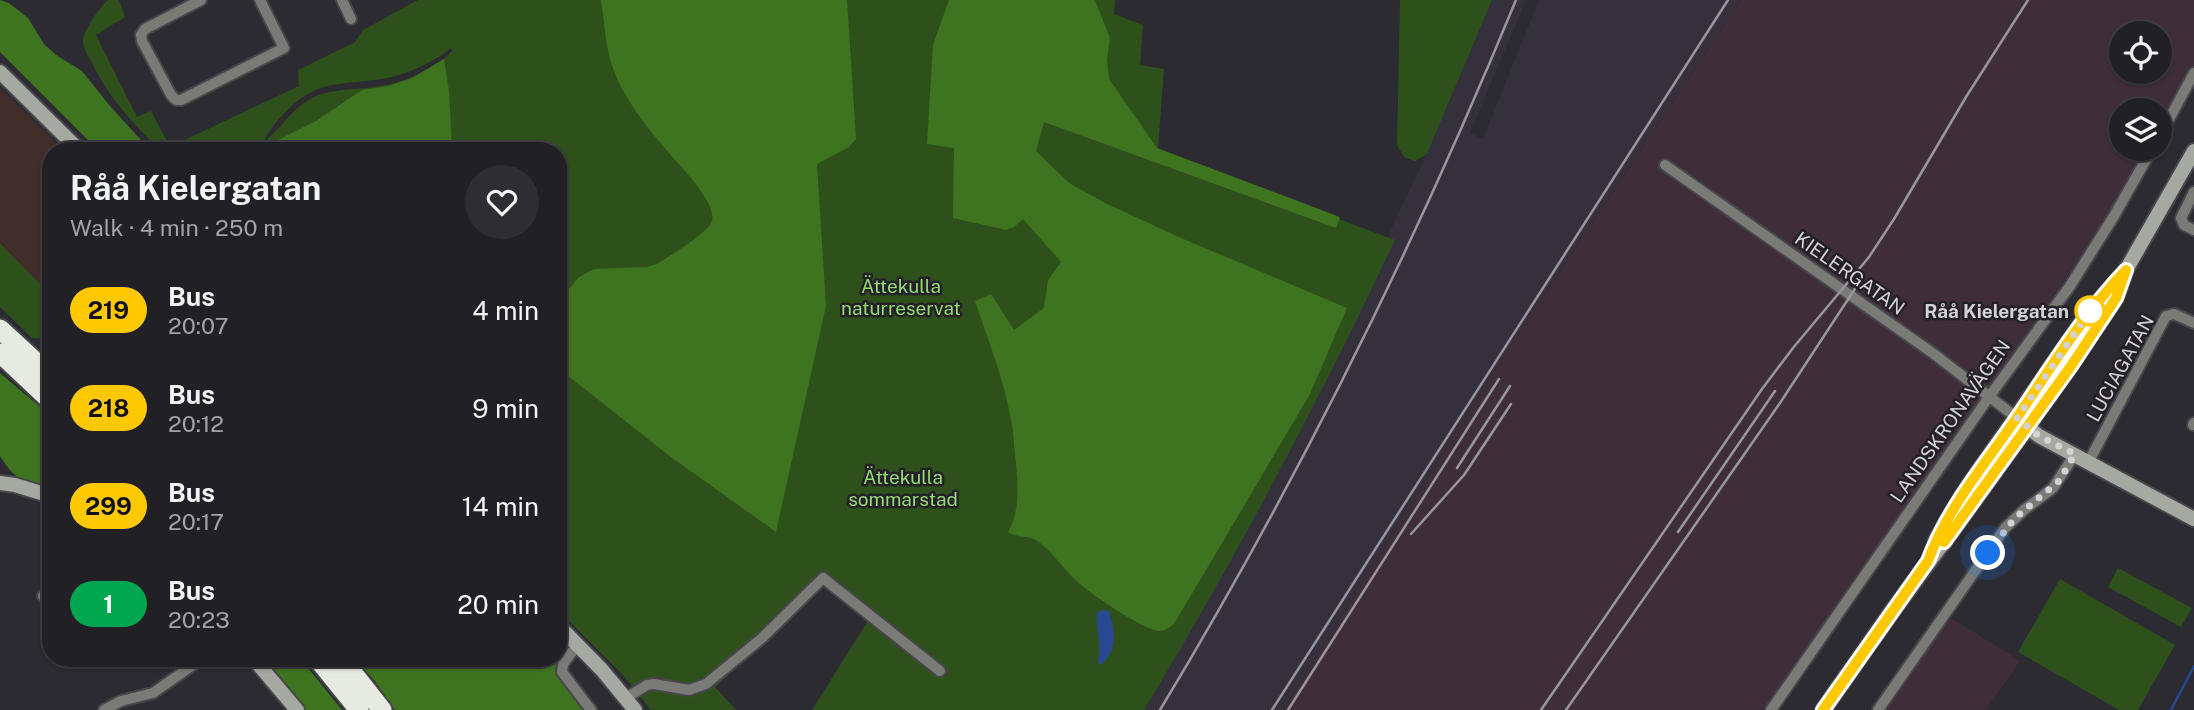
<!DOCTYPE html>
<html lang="en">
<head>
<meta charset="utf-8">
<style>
  :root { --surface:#212025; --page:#2d2d32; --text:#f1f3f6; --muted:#a2a3a7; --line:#3e3e42 }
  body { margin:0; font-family:"Public Sans",sans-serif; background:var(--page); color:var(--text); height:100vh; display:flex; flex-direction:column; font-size:26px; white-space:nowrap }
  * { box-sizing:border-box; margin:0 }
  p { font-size:23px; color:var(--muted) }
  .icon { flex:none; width:38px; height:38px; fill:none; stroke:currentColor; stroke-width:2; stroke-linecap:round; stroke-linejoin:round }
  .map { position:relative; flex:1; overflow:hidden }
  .sheet { position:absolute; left:42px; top:142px; width:525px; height:525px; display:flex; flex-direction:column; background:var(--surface); border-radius:28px; box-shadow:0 2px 5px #0004,0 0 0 2px var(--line) }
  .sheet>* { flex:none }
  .badge { padding:0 14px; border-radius:23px; font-size:24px; line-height:46px }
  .buttons { position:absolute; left:2109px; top:21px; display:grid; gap:14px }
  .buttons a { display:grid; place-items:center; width:63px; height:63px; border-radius:50%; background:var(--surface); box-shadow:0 2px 5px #0004,0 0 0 2px var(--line); font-size:35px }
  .you { position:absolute; width:35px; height:35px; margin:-18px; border:5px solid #fff; border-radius:50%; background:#1a73e8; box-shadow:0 0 0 10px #1a73e833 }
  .map>.badge { position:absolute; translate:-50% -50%; box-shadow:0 0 0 4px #fff }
  .round { display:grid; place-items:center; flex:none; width:74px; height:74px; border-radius:37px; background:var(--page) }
  .overview { display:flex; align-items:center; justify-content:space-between; height:119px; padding:0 28px }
  h1 { font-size:33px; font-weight:700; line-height:52px }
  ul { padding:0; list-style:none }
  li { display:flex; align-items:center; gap:21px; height:98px; padding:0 28px }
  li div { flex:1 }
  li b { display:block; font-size:26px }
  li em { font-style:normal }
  li .badge { min-width:77px; font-weight:700; text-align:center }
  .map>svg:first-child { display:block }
  .commercial { fill:#412e2a }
  .industrial { fill:#3f2d37; fill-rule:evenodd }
  .built { fill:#34313d }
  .green { fill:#2e511c; fill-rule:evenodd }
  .forest { fill:#3e731f }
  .water { fill:#284892 }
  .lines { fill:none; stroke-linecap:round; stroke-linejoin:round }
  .stream { stroke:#284892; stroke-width:2.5 }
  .street-casing { stroke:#47464b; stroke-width:14 }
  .secondary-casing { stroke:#47464b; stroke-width:18 }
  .highway-casing { stroke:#47464b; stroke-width:23 }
  .street { stroke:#7a7b77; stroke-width:10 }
  .secondary { stroke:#a6a8a2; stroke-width:14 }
  .highway { stroke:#e7eae1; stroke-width:19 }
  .rail { stroke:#98979c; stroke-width:2.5 }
  .line-casing { stroke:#fff; stroke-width:16 }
  .line { stroke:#fec900; stroke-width:10 }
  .walk { stroke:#d3d2d6; stroke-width:7; stroke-dasharray:0 12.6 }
  .stop-dot { fill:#fff; stroke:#fec900; stroke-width:3.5 }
  .labels { text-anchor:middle; stroke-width:5; stroke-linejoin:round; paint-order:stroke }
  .street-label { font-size:19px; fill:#d3d2d6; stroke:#232127 }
  .park-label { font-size:19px; fill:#93db70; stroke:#232127 }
  .stop-label { font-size:19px; font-weight:bold; fill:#d3d2d6; stroke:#232127; text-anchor:end }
</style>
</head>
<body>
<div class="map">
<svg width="2194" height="710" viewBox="0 0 2194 710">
  <rect width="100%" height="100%" fill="#2c2b31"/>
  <path class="commercial" d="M0,88L63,150H51V295L0,243Z"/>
  <path class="industrial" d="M1741,0H2194V84L2160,143V110H2121V149H2156L1763,710H1283L1497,366ZM2121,33H2160V72H2121Z
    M1950,617L2020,661L1986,710H1880Z"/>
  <path class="built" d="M1492,0H1526L1470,133L1483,139L1539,0H1741L1497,366L1283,710H1143L1373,273L1395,220L1427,154Z"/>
  <path class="green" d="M108,0H119L125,17L96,35L137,117L151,111L170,147L299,86L298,70L355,42L363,30L418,0H1115L1114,14L1143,25L1140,65L1164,69L1158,148L1165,155L1395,240C1319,401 1236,558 1144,710H812L869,619L825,585L715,687L736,710H651L623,675L558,610V150H160C133,124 108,97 91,61C88,56 83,48 83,41C83,31 100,7 108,0ZM451,48L452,51C436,68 404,83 380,86C359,90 336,88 316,96C293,106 282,128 263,143C274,120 301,92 327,86C345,82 364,82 381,79C404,76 433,63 451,48Z
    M1400,0H1492L1427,154L1415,161L1404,157L1397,145Z
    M0,243L51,295V339L32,338L0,307Z
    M2118,568L2192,608L2181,627L2108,587Z
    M2060,579L2175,645L2138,710H2119L2018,652Z"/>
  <path class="forest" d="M0,0L9,3L28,18L44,44L56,55L82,71L110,106L150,150H98L0,52Z
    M601,0H847L856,139L849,147L817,164L826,306L776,532L671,457L558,368V302L579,277L594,269L647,267L657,264C668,257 708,233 712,221C717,203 681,167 670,154C646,126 620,95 610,59C605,40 604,19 601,0Z
    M949,0H1095L1110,38L1107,60L1109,79L1157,148L1340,217L1336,228L1044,122L1036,151L1069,183L1105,203L1181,238L1347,308L1309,396L1174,624C1170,627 1165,631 1159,631C1142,629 1094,596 1080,584C1065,571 1054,554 1039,542C1030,534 1018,539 1008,532C1020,512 1018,486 1016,463C1014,449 1014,434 1011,420C1004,379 988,340 975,301L991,294L1014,330L1044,308L1048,280L1061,262L1023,219L1014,227L1006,230L953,218L954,148L927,144L933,45Z
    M444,59L449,91L452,150H264L268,145L316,121L362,90L389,86L412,78Z
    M0,373L51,416V489C23,477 18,485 0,456Z
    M261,658H300L342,710H304Z
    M354,658H557L556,674L584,710H395L374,680Z"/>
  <path class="water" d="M1102,610L1109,611C1115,630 1119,652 1100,665L1098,663C1102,645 1096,630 1097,613Z"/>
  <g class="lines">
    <path class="stream" d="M2171,710L2194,666"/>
    <g class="street-casing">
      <path id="street" d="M201,0L145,29L141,35L142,41L171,95L176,100H181L284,48L260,0
        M342,0L351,19
        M2160,136L2194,73
        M1665,165L1934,354L2017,418
        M2194,192L2181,218L2184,225L2194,230
        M2193,425L2194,423
        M2089,461L2166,316L2174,314L2194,323
        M43,596L51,591
        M578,644L563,664L562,672L591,710
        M626,698L647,685L654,684L689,690L706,684L762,638L823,578L940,671
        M104,710L121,701L153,693L203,658
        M1771,710L1989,397L2070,286L2114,216L2152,149
        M1878,710L2005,528L2024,510L2053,488L2075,454"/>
    </g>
    <g class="secondary-casing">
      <path id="secondary" d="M0,72L79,150
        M2021,422L2039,436L2194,519
        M0,483L15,485L51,496
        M1936,540L1965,491L2090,311L2121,276
        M558,625L602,670L635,710
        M253,658L297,710
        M1823,710L1890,614L1944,542L2042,406L2116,298L2126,270L2194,151"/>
    </g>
    <g class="highway-casing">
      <path id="highway" d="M0,329L51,376
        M0,353L51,401
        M317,658L359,710
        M341,658L382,710"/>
    </g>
    <use href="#street" class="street"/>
    <use href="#secondary" class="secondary"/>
    <use href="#highway" class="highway"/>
    <path class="rail" d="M1457,468L1510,386
      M1678,532L1775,391
      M1411,534L1464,475L1511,404
      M1160,710C1297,483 1415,245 1516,0
      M1272,710L1728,0
      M1288,710L1499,379
      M1541,710L1762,389L1793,348L1869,257L1894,219L1966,97L2028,0
      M1566,710L1780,403L1862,278"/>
  </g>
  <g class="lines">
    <g class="line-casing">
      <path id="line" d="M1823,710L1928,561C1948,507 1986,463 2018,416C2052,366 2084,314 2126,270L2116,298L2071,366L1944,542"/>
    </g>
    <use href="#line" class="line"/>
    <path class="walk" d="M1988,553L2014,519L2059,481L2075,454L2039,436L2017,418L2090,311"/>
  </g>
  <circle class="stop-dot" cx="2090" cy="311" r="14"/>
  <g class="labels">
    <g class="street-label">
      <text transform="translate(1850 273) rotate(35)" y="7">KIELERGATAN</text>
      <text transform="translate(2120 368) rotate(-61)" y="7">LUCIAGATAN</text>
      <text transform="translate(1950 421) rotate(-55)" y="7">LANDSKRONAVÄGEN</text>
    </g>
    <g class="park-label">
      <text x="901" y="293">Ättekulla<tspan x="901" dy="22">naturreservat</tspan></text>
      <text x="903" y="484">Ättekulla<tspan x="903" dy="22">sommarstad</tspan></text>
    </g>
    <g class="stop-label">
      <text x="2069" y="318">Råå Kielergatan</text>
    </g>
  </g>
</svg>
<div class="buttons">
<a><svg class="icon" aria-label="locate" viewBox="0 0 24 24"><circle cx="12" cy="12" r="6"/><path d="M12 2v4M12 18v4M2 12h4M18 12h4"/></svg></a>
<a><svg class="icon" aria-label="layers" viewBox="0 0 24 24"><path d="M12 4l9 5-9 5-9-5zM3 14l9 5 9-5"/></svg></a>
</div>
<div class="you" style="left:1988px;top:553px"></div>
<section class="sheet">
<div class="overview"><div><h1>Råå Kielergatan</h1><p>Walk · 4 min · 250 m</p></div><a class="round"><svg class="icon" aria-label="heart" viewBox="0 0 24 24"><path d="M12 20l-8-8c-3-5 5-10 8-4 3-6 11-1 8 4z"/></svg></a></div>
<ul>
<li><span class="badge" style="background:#fec900;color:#111">219</span><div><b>Bus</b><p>20:07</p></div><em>4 min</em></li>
<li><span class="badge" style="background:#fec900;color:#111">218</span><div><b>Bus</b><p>20:12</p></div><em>9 min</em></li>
<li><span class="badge" style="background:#fec900;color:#111">299</span><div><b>Bus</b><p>20:17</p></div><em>14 min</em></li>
<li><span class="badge" style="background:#00a650;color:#fff">1</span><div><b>Bus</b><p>20:23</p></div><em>20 min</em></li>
</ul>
</section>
</div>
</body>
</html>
